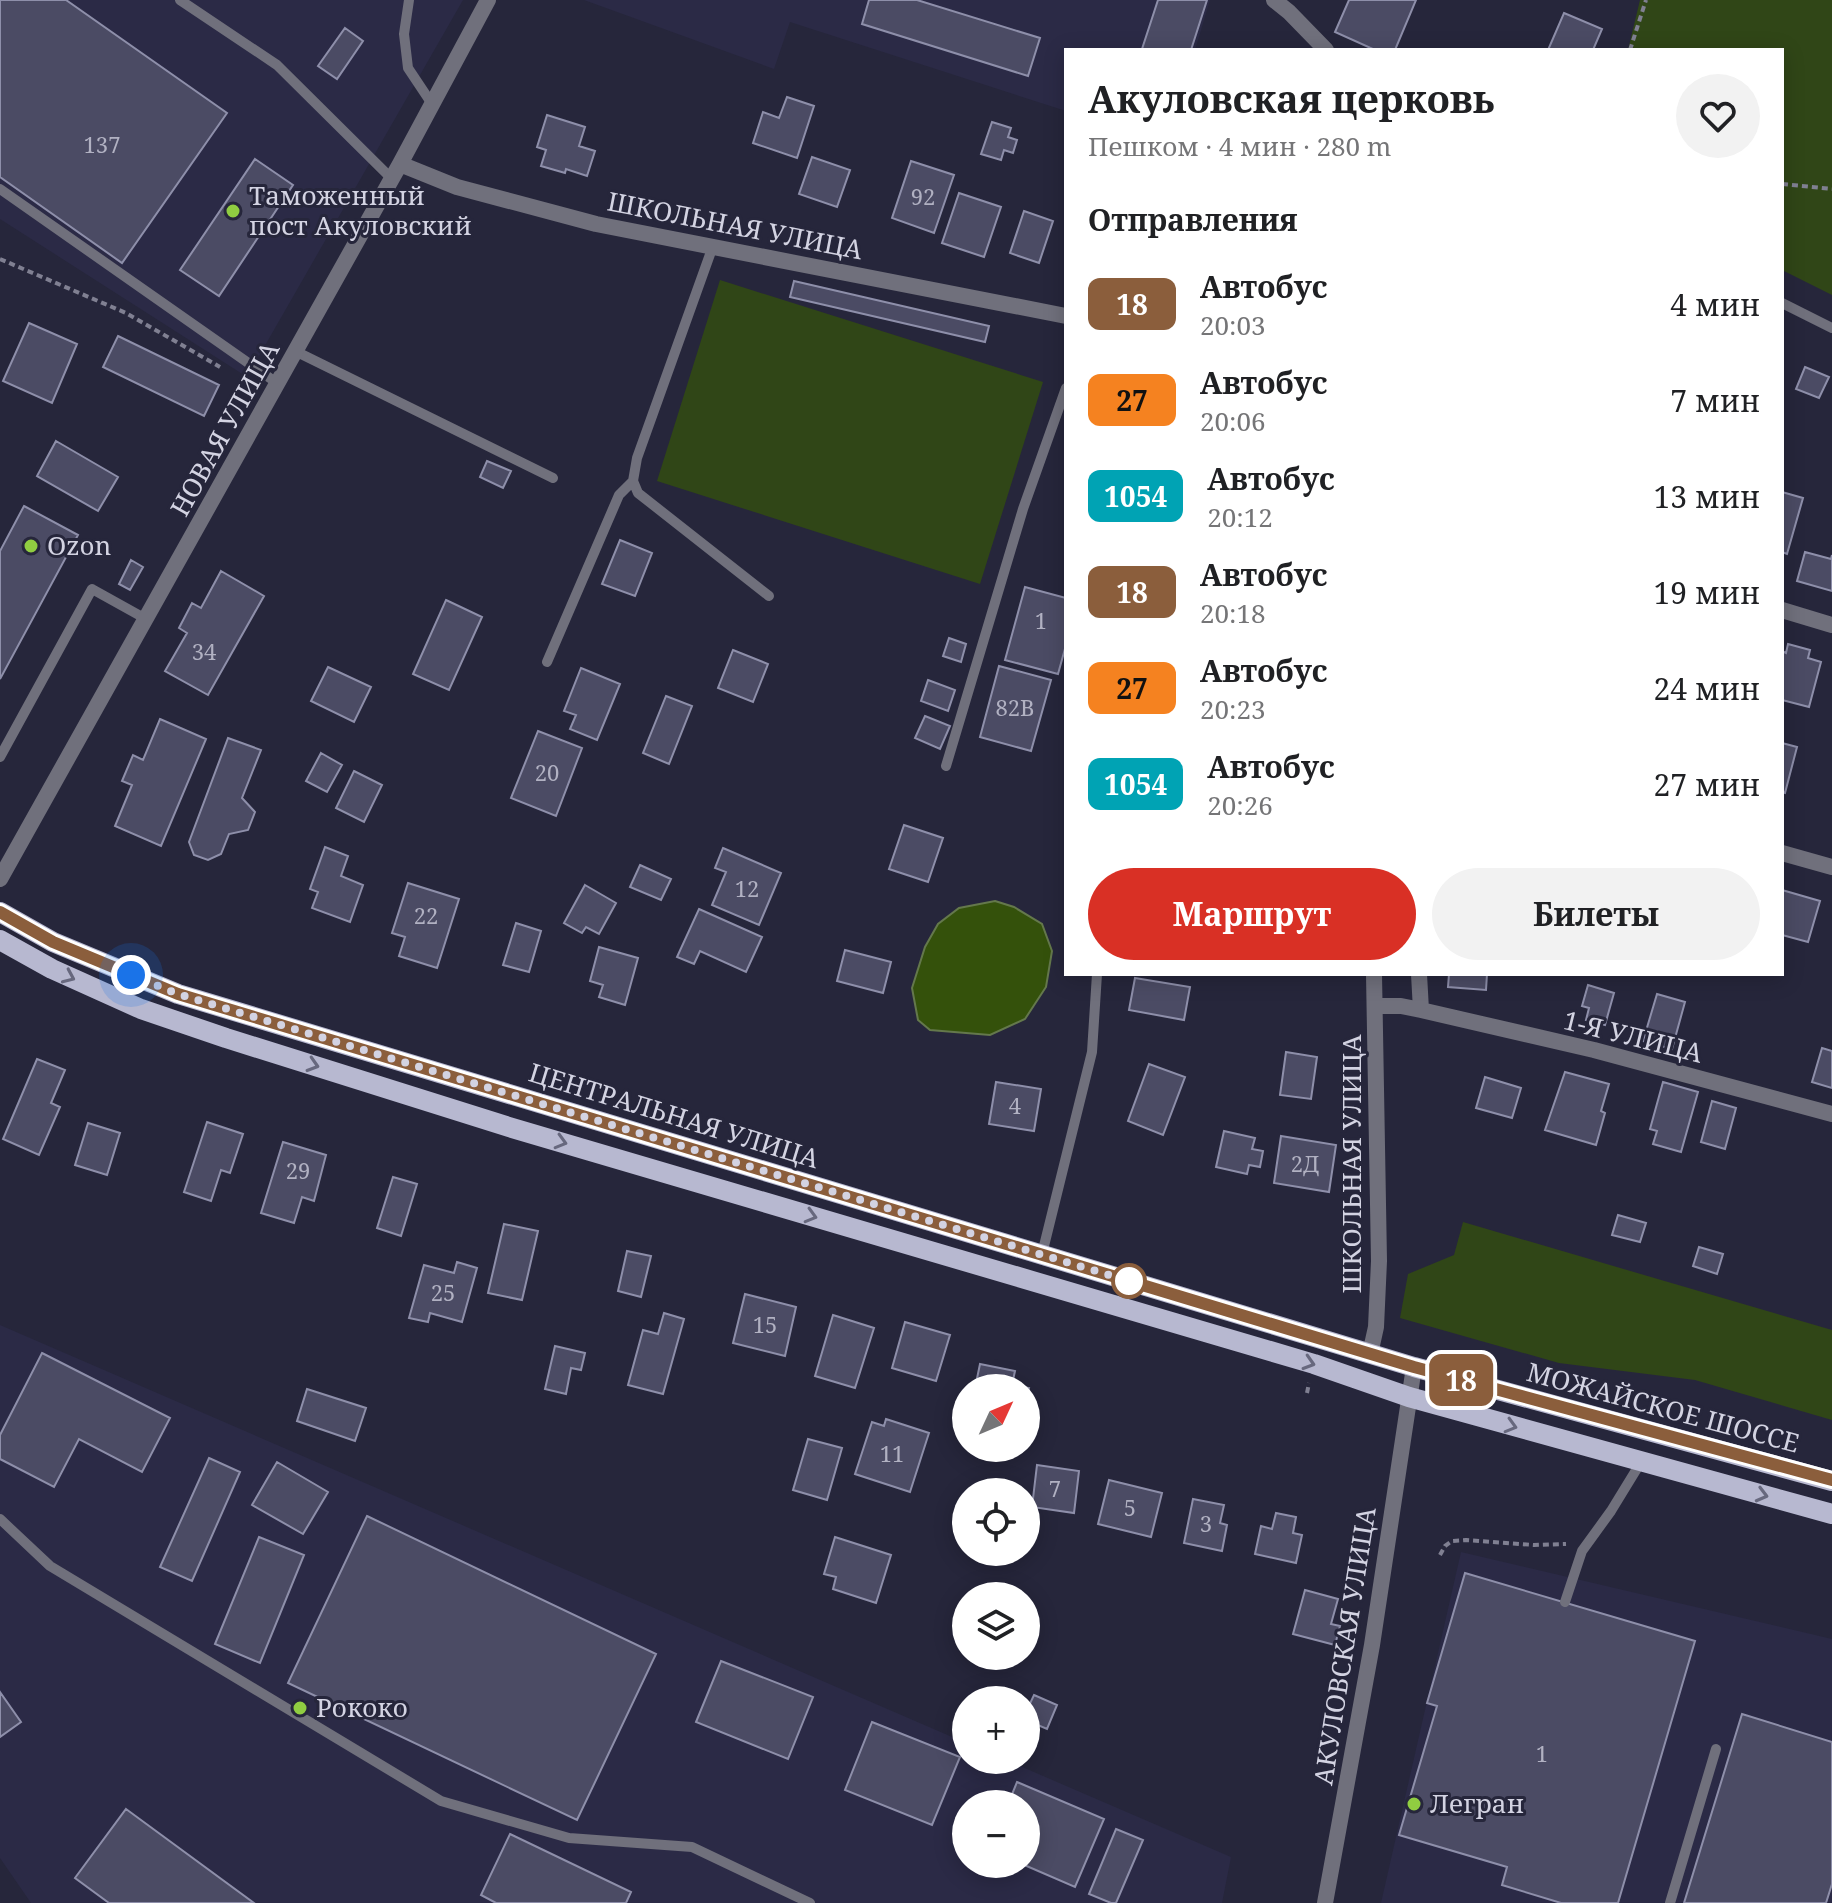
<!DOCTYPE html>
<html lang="ru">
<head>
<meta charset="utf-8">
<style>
  :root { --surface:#fff; --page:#f2f2f2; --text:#202124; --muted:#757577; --accent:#d93025 }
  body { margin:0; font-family:"Noto Serif",serif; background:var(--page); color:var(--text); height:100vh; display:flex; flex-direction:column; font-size:30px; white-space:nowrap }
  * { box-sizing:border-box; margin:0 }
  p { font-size:26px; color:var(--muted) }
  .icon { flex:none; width:44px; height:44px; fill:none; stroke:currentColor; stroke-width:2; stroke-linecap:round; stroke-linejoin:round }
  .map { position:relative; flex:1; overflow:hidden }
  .drawer { position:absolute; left:1064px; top:48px; width:720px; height:928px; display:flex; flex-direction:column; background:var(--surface); border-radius:0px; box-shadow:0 4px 20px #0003 }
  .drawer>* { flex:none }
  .badge { padding:0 16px; border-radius:12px; font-size:28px; line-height:52px }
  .needle { width:52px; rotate:46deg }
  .tools { position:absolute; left:952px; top:1374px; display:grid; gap:16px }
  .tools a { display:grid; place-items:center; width:88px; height:88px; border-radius:50%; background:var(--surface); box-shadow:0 4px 20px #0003; font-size:40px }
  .you { position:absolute; width:40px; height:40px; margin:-20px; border:6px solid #fff; border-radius:50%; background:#1a73e8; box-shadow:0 0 0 12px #1a73e833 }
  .map>.badge { position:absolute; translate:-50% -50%; box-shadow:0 0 0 4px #fff }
  h2 { padding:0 24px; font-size:30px; line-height:72px }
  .round { display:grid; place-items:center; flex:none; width:84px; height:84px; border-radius:42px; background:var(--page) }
  .overview { display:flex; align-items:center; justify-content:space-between; height:136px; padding:0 24px }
  h1 { font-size:38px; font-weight:700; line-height:60px }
  .button { display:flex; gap:16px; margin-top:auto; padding:16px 24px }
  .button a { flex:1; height:92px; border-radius:48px; background:var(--accent); color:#fff; font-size:32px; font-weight:700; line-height:92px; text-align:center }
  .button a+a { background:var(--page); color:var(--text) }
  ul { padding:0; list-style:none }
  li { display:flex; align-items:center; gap:24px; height:96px; padding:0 24px }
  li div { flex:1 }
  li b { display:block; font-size:30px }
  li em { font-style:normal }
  li .badge { min-width:88px; font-weight:700; text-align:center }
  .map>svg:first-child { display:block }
  .built { fill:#2b2a46; fill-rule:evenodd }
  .green { fill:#304617 }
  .water { fill:#34510b; stroke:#64784c; stroke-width:2 }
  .building { fill:#4b4b64; stroke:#8e8faa; stroke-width:2 }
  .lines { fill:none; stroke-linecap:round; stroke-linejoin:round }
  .path { stroke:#808092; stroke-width:4; stroke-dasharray:6 4; stroke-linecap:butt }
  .service { stroke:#70707c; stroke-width:10 }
  .minor { stroke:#70707c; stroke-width:16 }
  .tertiary { stroke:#70707c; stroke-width:16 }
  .primary { stroke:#b7b8d0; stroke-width:20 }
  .oneway { stroke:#67687e }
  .line-casing { stroke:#fff; stroke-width:18 }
  .line { stroke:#8b5e3c; stroke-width:12 }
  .walk { stroke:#d3d3e2; stroke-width:8; stroke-dasharray:0 14.4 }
  .poi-dot { fill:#90cd41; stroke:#26263b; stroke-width:3 }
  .stop-dot { fill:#fff; stroke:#8b5e3c; stroke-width:4 }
  .labels { text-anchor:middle; stroke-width:6; stroke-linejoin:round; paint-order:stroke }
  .number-label { font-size:22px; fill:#b1b1c2 }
  .poi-label { font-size:26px; fill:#d3d3e2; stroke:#26263b; text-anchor:start }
  .street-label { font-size:26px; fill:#d3d3e2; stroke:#26263b }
</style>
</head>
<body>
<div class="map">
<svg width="1832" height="1903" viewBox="0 0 1832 1903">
  <rect width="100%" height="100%" fill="#26263b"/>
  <path class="built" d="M0,0H463L247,377L0,219Z
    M584,0H1210L1195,50H1066V111L790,22L774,69Z
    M0,1325L966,1743V1760H1006L1231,1857L1222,1903H31L0,1858ZM966,1804H1026V1864H966Z
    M1461,1552L1832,1639V1903H1381Z"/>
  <path class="green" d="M1640,0H1832V295L1782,270V50H1628Z
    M720,280L1043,382L980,584L657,481Z
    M1463,1222L1832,1330V1420L1695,1380L1559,1363L1400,1318L1408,1274L1454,1255Z"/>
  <path class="water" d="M995,901L1014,907L1042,924L1052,951L1046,987L1025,1019L990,1035L930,1030L918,1020L912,988L925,947L938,924L959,908Z"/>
  <path class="building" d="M0,0H66L227,113L122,263L0,177Z
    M869,0H917L1040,38L1028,76L862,24Z
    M1158,0H1207L1191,50L1142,49Z
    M1349,0H1416L1395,50H1375L1335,32Z
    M1564,13L1602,29L1593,50H1548Z
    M345,28L363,41L337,79L318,66Z
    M787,97L814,106L797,158L753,143L763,112L779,118Z
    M547,115L585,127L579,146L595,151L587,176L566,169L565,173L541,166L546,150L537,147Z
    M992,122L1011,128L1008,137L1017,140L1013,153L1004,150L1001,160L981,154Z
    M812,157L850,170L837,207L799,194Z
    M255,159L293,185L219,296L180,270Z
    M911,161L954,175L934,233L892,218Z
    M959,193L1001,207L984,257L942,243Z
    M1024,211L1053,221L1039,263L1010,253Z
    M794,281L989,326L985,342L790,297Z
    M29,323L77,344L52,403L3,381Z
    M118,336L219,385L204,416L103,367Z
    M1805,367L1829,377L1819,398L1796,389Z
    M56,441L118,477L98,511L37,476Z
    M487,461L511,471L503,488L480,477Z
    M1782,492L1803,498L1787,554L1782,552Z
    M24,506L78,535L0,679V551Z
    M620,540L652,553L635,596L602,584Z
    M1805,552L1831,559L1832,555V591L1797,581Z
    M131,560L143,567L130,590L119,584Z
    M221,571L264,596L208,695L165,671L187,633L179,628L192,603L201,608Z
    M1025,587L1066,598V645L1058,674L1005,660Z
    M446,600L482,617L449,690L413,674Z
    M949,638L966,644L961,662L943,656Z
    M1788,644L1810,650L1808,658L1821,662L1809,707L1782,700V651L1786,653Z
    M733,650L768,664L753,702L718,688Z
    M999,666L1051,680L1031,751L980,737Z
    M328,667L371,687L354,722L311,701Z
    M581,668L620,684L597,740L570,729L576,715L564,711Z
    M928,680L955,690L948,711L921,701Z
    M666,696L692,706L669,764L643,753Z
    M925,716L950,726L940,749L915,738Z
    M160,719L206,739L161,846L115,826L132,785L122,781L133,755L143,760Z
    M538,731L582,748L556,816L511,798Z
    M228,738L261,750L242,798L255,812L248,830L229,834L221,854L208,860L194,855L189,842Z
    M1782,743L1797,747L1785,793L1782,792Z
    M321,753L342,765L327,792L306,781Z
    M354,771L382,785L364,822L336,808Z
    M904,825L943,838L928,882L889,869Z
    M325,847L348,856L341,876L363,885L350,922L312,908L318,892L310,889Z
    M723,848L781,873L759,925L712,905L726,872L715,868Z
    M640,865L671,879L661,900L630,887Z
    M408,883L459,899L437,968L399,956L405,937L392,933Z
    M585,885L616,903L599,934L586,927L582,933L564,923Z
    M1782,890L1820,901L1808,942L1782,935Z
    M699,909L762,937L746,972L700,951L694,964L677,957Z
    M516,923L541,931L529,972L503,965Z
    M599,947L638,958L625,1005L599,997L603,985L590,981Z
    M845,950L891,962L883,993L837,981Z
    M1449,974H1487L1486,990L1448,987Z
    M1135,978L1190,987L1184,1020L1129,1010Z
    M1588,985L1614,993L1605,1025L1586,1020L1589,1008L1582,1006Z
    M1657,994L1685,1002L1672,1049L1643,1041Z
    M1822,1048L1832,1051V1088L1812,1082Z
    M1286,1052L1317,1057L1311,1099L1280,1095Z
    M37,1059L65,1070L51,1103L60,1107L39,1155L3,1139Z
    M1149,1064L1185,1077L1163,1135L1128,1121Z
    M1565,1072L1609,1084L1601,1111L1605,1113L1596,1145L1545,1130Z
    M1485,1077L1521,1088L1512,1118L1476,1108Z
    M996,1082L1041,1089L1034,1131L989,1124Z
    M1663,1082L1698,1092L1681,1152L1653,1144L1657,1131L1650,1129Z
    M1712,1101L1736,1108L1725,1149L1701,1142Z
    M207,1122L243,1134L230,1173L221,1170L211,1201L184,1192Z
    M88,1123L120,1133L107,1175L75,1165Z
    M1224,1131L1255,1138L1252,1149L1263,1151L1260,1167L1249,1165L1247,1174L1216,1167Z
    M1281,1136L1336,1145L1329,1192L1274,1183Z
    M283,1142L326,1155L314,1201L302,1197L294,1223L261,1213Z
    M393,1177L417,1184L401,1236L377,1228Z
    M1618,1215L1646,1223L1640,1242L1612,1235Z
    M504,1224L538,1231L522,1300L488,1293Z
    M1699,1247L1723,1254L1717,1274L1693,1266Z
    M627,1251L651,1256L641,1297L618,1291Z
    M457,1262L477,1268L462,1322L430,1313L428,1322L409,1318L424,1265L454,1273Z
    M745,1294L796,1307L785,1356L733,1343Z
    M664,1313L684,1319L663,1394L628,1385L643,1330L658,1334Z
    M833,1315L874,1328L855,1388L815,1376Z
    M905,1322L950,1335L936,1381L892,1368Z
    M555,1346L585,1353L581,1370L571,1368L566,1394L545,1389Z
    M42,1353L170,1418L142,1472L79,1439L54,1487L0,1459V1435Z
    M980,1364L1015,1371L1012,1385L1029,1388L1026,1400V1388H975Z
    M307,1389L366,1408L355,1441L297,1421Z
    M886,1419L929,1433L910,1492L855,1474L872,1422L884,1426Z
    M808,1439L842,1448L827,1500L793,1490Z
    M209,1458L240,1472L192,1581L160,1567Z
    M277,1462L328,1492L303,1534L252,1505Z
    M1037,1465L1079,1471L1074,1513L1032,1507Z
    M1109,1480L1162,1493L1151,1537L1098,1524Z
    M1193,1499L1224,1505L1220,1523L1227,1525L1222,1551L1184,1543Z
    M1276,1513L1296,1517L1293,1533L1302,1535L1296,1563L1255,1554L1261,1526L1272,1529Z
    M367,1516L656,1654L577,1820L288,1683Z
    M259,1537L304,1555L260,1663L215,1644Z
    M835,1537L891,1555L876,1603L833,1589L836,1577L824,1574Z
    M1465,1573L1695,1641L1618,1903H1561L1502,1885L1507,1867L1399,1835L1437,1706L1427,1703Z
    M1305,1590L1338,1599L1331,1624L1340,1626L1335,1645L1293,1634Z
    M721,1661L813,1697L788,1759L696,1722Z
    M0,1692L21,1722L0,1737Z
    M1034,1695L1057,1705L1047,1729L1026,1720V1712Z
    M1742,1714L1832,1742V1884L1826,1903H1684Z
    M872,1722L960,1757L932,1825L845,1790Z
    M1017,1782L1104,1819L1075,1887L1022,1864H1026V1804H1008Z
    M126,1809L254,1903H109L75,1878Z
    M1116,1829L1143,1840L1116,1903H1111L1089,1894Z
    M510,1834L631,1892L626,1903H496L481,1895Z"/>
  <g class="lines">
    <path class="path" d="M1630,50L1646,0
      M1782,184L1832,189
      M0,259L126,313L220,367
      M1307,1393L1309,1383
      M1440,1555L1445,1546L1452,1541L1466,1540L1534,1545L1566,1544"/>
    <path class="service" d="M180,0L277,65L392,179
      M409,0L404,34L408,68L432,104
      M0,189L277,383
      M713,246L637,458L633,481L638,493L769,596
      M1782,303L1832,328
      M295,351L553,478
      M547,662L619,495L633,481
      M0,757L92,589L146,619
      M946,766L1023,509L1066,388
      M1042,1254L1092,1052L1097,974
      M0,1519L50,1566L441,1801L569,1838L692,1847L810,1903
      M1565,1602L1582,1551L1611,1511L1641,1462
      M1670,1903L1716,1749"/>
    <path class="minor" d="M1274,0L1289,12L1326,50
      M400,164L457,187L596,224L1066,316
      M1782,610L1832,625
      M1782,853L1832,867
      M0,879L400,164L488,0
      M1376,1006H1401L1421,1010L1419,974
      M1421,1010L1594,1050L1832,1114
      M1370,1354L1376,1327L1379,1261L1374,974"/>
    <path class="tertiary" d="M1325,1903L1372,1645L1414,1367"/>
    <path class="primary" d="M0,912L53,942L178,994L1414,1367L1832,1481
      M0,940L52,969L141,1009L226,1038L509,1127L1314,1364L1409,1397L1832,1514"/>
  </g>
  <defs><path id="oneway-chevron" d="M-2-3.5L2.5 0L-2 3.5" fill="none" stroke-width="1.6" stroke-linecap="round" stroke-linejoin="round" transform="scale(2)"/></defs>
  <g class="oneway">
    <use href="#oneway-chevron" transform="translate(69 977) rotate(24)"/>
    <use href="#oneway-chevron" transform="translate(313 1065) rotate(17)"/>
    <use href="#oneway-chevron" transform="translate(561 1142) rotate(16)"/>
    <use href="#oneway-chevron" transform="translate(811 1216) rotate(16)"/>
    <use href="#oneway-chevron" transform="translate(1309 1363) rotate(17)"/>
    <use href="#oneway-chevron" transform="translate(1511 1426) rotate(16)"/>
    <use href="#oneway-chevron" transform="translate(1762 1495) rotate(15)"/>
  </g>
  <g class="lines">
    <g class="line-casing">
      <path id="line" d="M0,912L53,942L178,994L1414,1367L1832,1480"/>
    </g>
    <use href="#line" class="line"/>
    <path class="walk" d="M131,975L178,994L1129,1281"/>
  </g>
  <g class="poi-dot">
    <circle cx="233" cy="211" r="8"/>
    <circle cx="31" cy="546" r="8"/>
    <circle cx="300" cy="1708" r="8"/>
    <circle cx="1414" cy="1804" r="8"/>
  </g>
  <circle class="stop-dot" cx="1129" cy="1281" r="16"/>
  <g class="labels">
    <g class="number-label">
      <text x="102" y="153">137</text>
      <text x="923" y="205">92</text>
      <text x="1041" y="629">1</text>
      <text x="204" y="660">34</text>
      <text x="1015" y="716">82В</text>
      <text x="547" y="781">20</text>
      <text x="747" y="897">12</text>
      <text x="426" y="924">22</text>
      <text x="1015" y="1114">4</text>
      <text x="1305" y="1172">2Д</text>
      <text x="298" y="1179">29</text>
      <text x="443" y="1301">25</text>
      <text x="765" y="1333">15</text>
      <text x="892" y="1462">11</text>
      <text x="1055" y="1497">7</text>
      <text x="1130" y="1516">5</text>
      <text x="1206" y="1532">3</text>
      <text x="1542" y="1762">1</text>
    </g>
    <g class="poi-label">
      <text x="249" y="205">Таможенный<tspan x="249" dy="30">пост Акуловский</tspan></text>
      <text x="47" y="555">Ozon</text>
      <text x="316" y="1717">Рококо</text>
      <text x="1430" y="1813">Легран</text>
    </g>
    <g class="street-label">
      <text transform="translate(735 226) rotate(11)" y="9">ШКОЛЬНАЯ УЛИЦА</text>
      <text transform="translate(225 429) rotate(-61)" y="9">НОВАЯ УЛИЦА</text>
      <text transform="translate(1633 1037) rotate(14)" y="9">1-Я УЛИЦА</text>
      <text transform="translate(674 1116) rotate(17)" y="9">ЦЕНТРАЛЬНАЯ УЛИЦА</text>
      <text transform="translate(1352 1164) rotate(-90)" y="9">ШКОЛЬНАЯ УЛИЦА</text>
      <text transform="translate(1663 1408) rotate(15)" y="9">МОЖАЙСКОЕ ШОССЕ</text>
      <text transform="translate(1345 1646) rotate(-81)" y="9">АКУЛОВСКАЯ УЛИЦА</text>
    </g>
  </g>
</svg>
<div class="tools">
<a><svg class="needle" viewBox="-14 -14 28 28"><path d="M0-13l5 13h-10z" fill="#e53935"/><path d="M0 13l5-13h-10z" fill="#757577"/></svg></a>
<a><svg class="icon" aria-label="locate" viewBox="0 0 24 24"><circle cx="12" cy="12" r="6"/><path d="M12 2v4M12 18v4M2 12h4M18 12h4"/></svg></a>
<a><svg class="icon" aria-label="layers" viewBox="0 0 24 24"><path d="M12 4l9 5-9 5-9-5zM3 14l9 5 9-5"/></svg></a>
<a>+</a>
<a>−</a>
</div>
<div class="you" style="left:131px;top:975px"></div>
<b class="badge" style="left:1461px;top:1380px;background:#8b5e3c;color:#fff">18</b>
<section class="drawer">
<div class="overview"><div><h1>Акуловская церковь</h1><p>Пешком · 4 мин · 280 m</p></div><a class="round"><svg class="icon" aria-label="heart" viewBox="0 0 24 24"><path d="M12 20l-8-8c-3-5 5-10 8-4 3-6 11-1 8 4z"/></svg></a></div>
<h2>Отправления</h2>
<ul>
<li><span class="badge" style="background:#8b5e3c;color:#fff">18</span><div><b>Автобус</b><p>20:03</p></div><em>4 мин</em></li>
<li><span class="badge" style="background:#f58220;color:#111">27</span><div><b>Автобус</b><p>20:06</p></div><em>7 мин</em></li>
<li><span class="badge" style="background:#00a3b4;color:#fff">1054</span><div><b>Автобус</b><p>20:12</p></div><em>13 мин</em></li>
<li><span class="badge" style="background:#8b5e3c;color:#fff">18</span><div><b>Автобус</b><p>20:18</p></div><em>19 мин</em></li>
<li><span class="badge" style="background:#f58220;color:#111">27</span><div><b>Автобус</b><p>20:23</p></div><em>24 мин</em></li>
<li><span class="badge" style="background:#00a3b4;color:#fff">1054</span><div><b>Автобус</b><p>20:26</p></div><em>27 мин</em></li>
</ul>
<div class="button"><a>Маршрут</a><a>Билеты</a></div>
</section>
</div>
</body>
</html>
